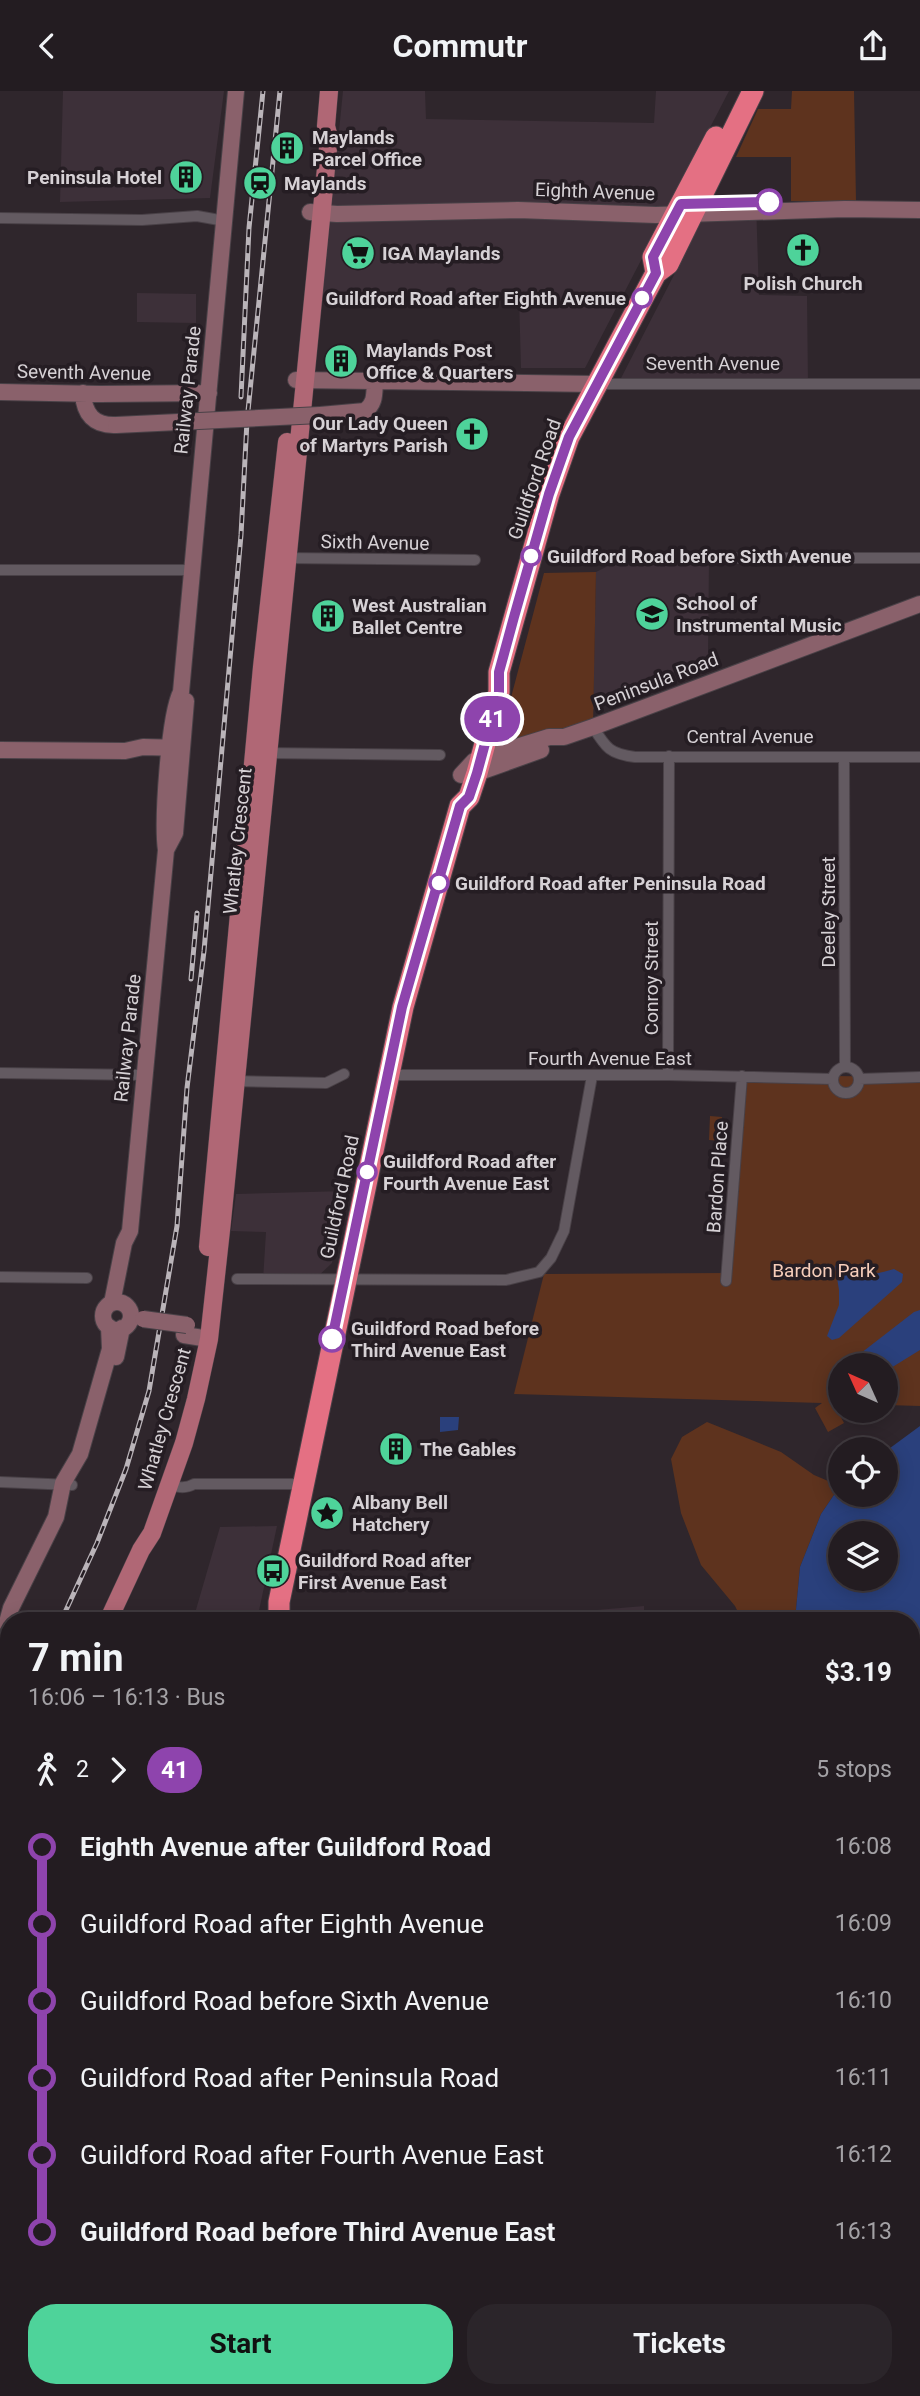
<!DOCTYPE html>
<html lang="en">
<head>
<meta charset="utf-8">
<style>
  :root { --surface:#231c21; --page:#2b252a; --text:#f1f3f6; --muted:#a3a1a5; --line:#403a3f; --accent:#4ed39a }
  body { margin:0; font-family:Roboto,sans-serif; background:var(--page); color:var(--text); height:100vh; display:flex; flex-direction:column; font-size:26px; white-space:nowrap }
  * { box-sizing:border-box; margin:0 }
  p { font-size:23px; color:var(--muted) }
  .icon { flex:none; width:38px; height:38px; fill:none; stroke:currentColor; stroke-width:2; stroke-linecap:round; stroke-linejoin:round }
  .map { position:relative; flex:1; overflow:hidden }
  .details { position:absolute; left:0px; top:1521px; width:920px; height:786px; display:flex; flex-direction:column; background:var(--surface); border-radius:28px 28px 0 0; box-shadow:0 4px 18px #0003,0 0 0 2px var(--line) }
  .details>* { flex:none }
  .badge { padding:0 14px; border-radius:23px; font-size:24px; line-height:46px }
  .needle { width:46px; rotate:315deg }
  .buttons { position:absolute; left:828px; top:1262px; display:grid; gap:14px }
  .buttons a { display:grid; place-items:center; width:70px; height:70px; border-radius:50%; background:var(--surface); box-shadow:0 4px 18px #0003,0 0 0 2px var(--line); font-size:35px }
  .map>.badge { position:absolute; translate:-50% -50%; box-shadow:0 0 0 4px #fff }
  .legs { display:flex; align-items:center; gap:10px; height:77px; padding:0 28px; font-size:23px }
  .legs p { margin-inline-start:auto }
  .overview { display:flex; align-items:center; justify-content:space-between; height:119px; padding:0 28px }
  h1 { font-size:38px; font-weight:700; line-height:52px }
  .action { display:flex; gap:14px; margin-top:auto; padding:14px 28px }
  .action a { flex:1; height:80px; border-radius:28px; background:var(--accent); color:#111; font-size:28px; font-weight:700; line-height:80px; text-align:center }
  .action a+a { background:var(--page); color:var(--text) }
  ul { padding:0 28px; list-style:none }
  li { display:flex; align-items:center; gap:24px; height:77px; font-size:26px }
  li i { display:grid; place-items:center; width:10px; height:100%; margin:0 9px; background:currentColor }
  li i::after { content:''; width:18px; height:18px; margin:-9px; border:5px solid; border-radius:50%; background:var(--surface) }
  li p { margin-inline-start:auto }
  li:first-child i { background:linear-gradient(#0000 50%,currentColor 0) }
  li:last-child i { background:linear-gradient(currentColor 50%,#0000 0) }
  header { display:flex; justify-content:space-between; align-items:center; height:91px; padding:0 28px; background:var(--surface); font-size:32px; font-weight:700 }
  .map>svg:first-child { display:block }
  .built { fill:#3d3039 }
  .green { fill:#5e331e }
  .water { fill:#2a407c; fill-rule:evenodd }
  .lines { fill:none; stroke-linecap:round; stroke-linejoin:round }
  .street-casing { stroke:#494147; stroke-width:12 }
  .secondary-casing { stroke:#494147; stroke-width:18 }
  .primary-casing { stroke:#494147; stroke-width:19 }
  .highway-casing { stroke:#494147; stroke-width:23 }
  .street { stroke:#635a61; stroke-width:10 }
  .secondary { stroke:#8a616b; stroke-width:16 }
  .primary { stroke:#b06775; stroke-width:18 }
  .highway { stroke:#e47083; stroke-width:21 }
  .rail-casing { stroke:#bab4b9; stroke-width:5 }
  .rail { stroke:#251d23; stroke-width:2.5; stroke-dasharray:8; stroke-linecap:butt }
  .secondary-bridge-casing { stroke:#494147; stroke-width:18; stroke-linecap:butt }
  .secondary-bridge { stroke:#8a616b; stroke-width:16 }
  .line-1-casing { stroke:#fff; stroke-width:16 }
  .line-1 { stroke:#8e44ad; stroke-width:10 }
  .stop-1-dot { fill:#fff; stroke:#8e44ad; stroke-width:3.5 }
  .labels { text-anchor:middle; stroke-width:7; stroke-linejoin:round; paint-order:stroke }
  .poi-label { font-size:19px; font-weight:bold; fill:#d6d1d5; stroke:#251d23; text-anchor:start }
  .street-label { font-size:19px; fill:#d6d1d5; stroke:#251d23 }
  .stop-label { font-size:19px; font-weight:bold; fill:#d6d1d5; stroke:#251d23; text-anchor:start }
  .park-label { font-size:19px; fill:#f6cdba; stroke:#251d23 }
</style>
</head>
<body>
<header><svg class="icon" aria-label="back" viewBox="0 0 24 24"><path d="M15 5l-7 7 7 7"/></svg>Commutr<svg class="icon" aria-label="share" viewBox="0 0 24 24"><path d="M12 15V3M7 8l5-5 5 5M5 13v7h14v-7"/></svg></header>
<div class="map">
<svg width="920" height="2305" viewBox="0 0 920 2305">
  <rect width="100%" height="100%" fill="#2f262c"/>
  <path class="built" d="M63,0H224L210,107L60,111Z
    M343,0H425L426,28L654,32L656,0H729L585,277H521L519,205H388L322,210Z
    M712,110L756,111L759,204L807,205L808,293H618Z
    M137,202L196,203V232L137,231Z
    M672,468H709L708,566L593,618L596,481L614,472Z
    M346,1100L332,1172L314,1189H263L266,1141L231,1140L236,1103Z
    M277,1435L257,1529H193L220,1436Z
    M644,1515V1529H462L491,1528Z"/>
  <path class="green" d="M792,0H854L856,110H791V66H736L758,18H791Z
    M596,481L593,636L549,646L500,648L544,482Z
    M745,984L920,986V1315L886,1314V1274H840V1313H834L844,1332L828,1341L815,1317L822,1312L514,1303L544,1183L727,1182Z
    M710,1025L722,1026L721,1050L709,1049Z
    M707,1331L781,1361L814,1384L840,1395L821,1423L800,1476L795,1529H742L735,1515L701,1474L681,1422L671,1368L682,1346Z"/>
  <path class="water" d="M840,1170C850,1191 876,1183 894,1178L903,1183L902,1191L839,1247L832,1249L827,1245L839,1214V1199L835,1175Z
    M920,1219V1259L886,1280V1274H851L852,1269L914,1221Z
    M440,1326H459L458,1339L440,1341Z
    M920,1335V2305H809L810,2298H912V1530L795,1529L800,1476L821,1423L840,1395V1404H886V1360ZM886,1442V1488H840V1442Z"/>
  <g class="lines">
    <g class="street-casing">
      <path id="street" d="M0,127L142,129L197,125L225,130
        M597,293H920
        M284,467L475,469
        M687,467H920
        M0,479H191
        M593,636C606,657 610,663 635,666H920
        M264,662L440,664
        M844,666L845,976
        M833 989a13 13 0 1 1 26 0a13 13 0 1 1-26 0Z
        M0,982L145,984
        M388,984H668L833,988
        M668,984L669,665
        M859,988L920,986
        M230,990L326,992L344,983
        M0,1186L87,1187
        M237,1188L506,1189L539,1181L551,1167L564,1140L592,985
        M726,1190L742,985
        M0,1391L72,1394
        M167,1391C174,1397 186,1398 194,1393H302
        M486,2298L523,2305
        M619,2298L622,2305
        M249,2305L251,2298
        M413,2305L415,2298
        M548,2305L567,2298"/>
    </g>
    <g class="secondary-casing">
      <path id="secondary" d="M310,121L337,123L518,119L656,124L845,118L920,119
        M296,289L595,293
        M0,301L100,303L209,302
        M83,302C84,323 94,335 116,334
        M320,324L365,320C376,312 374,302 375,290
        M0,659L125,660L143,656L182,657
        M477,682L541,659
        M461,684L474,670L481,667L549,646H564L593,636L920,513
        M166,759L175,742L186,610
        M103 1225a14 14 0 1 1 28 0a14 14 0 1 1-28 0Z
        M112,1212L124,1152L130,1140L166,759C162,731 169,624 181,601L236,0
        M184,1244L209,1248
        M116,1266L122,1237
        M0,1557L11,1517L56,1426L63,1392L80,1363L110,1258L109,1236
        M0,1576L9,1559"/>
    </g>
    <g class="primary-casing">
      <path id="primary" d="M208,1156L262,576L287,351
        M108,1530L141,1459L152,1442L184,1352L196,1308L209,1248L222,1130L329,47L326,35L329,0
        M0,1784L9,1758
        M3,2069L1,2080L9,2109
        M69,2298L71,2305"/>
    </g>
    <g class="highway-casing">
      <path id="highway" d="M656,182L653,166L716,46
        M279,1530V1511L403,916L460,715L469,706L477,682L499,601V581L549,403L569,346L656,182L668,173L753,0
        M88,2305L90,2298"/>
    </g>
    <use href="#street" class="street"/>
    <use href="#secondary" class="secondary"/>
    <use href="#primary" class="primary"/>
    <use href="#highway" class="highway"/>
    <g class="rail-casing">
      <path id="rail" d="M241,306L249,137L263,0
        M191,888L197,822
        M61,1530L97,1452L126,1378L149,1300L177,1135L187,997L204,860L241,444L247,330L280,0
        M0,1650L9,1630
        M0,1669L9,1648
        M0,2224L9,2258
        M0,2251L9,2281
        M14,2298L16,2305"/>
    </g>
    <use href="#rail" class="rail"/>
    <g class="secondary-bridge-casing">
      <path id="secondary-bridge" d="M116,334L320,324
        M143,1228L187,1234"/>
    </g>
    <use href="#secondary-bridge" class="secondary-bridge"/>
  </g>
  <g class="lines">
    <g class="line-1-casing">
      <path id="line-1" d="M332,1248L402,916L460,715L469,706L477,682L499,601V581L514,526L549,403L569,346L656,182L653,166L681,113L769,111"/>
    </g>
    <use href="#line-1" class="line-1"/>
  </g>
  <defs>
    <g id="building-disc" transform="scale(1.75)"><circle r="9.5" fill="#4ed39a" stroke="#251d23"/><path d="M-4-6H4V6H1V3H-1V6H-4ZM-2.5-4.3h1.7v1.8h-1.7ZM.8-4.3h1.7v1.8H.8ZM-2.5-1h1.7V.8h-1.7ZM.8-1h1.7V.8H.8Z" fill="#111"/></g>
    <g id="station-disc" transform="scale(1.75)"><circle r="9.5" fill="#4ed39a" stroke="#251d23"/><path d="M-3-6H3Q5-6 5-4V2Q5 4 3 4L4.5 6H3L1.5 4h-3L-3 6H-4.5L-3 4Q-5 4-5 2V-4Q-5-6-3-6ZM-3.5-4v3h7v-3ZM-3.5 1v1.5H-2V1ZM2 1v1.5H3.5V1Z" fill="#111"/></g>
    <g id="church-disc" transform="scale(1.75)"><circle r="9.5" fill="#4ed39a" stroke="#251d23"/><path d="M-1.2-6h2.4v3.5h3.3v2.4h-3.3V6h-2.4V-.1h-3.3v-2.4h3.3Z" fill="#111"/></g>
    <g id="supermarket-disc" transform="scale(1.75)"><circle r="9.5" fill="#4ed39a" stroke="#251d23"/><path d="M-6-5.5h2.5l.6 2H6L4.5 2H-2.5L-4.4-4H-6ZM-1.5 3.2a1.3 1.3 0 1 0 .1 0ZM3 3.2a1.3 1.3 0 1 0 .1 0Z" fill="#111"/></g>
    <g id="school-disc" transform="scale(1.75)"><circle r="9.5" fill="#4ed39a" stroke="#251d23"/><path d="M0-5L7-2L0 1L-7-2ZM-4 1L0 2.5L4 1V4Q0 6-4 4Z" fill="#111"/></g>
    <g id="sight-disc" transform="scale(1.75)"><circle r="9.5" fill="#4ed39a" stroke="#251d23"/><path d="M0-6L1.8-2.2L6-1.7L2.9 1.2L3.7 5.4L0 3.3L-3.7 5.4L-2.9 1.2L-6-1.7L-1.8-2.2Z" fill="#111"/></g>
    <g id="bus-disc" transform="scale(1.75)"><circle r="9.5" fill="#4ed39a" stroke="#251d23"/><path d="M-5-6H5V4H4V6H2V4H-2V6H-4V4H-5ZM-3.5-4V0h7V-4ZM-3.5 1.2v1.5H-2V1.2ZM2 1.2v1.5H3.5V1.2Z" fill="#111"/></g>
  </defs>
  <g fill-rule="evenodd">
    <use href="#building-disc" x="287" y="57"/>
    <use href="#building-disc" x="186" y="86"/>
    <use href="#station-disc" x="260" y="92"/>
    <use href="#church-disc" x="803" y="159"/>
    <use href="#supermarket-disc" x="358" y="162"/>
    <use href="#building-disc" x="341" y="270"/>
    <use href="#church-disc" x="472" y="343"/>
    <use href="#school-disc" x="652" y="523"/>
    <use href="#building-disc" x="328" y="525"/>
    <use href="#building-disc" x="396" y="1358"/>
    <use href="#sight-disc" x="327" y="1422"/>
    <use href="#bus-disc" x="273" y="1480"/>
  </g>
  <g class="stop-1-dot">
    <circle cx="769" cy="111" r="12"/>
    <circle cx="642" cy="207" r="9"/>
    <circle cx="531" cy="465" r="9"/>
    <circle cx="439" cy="792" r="9"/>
    <circle cx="367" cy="1081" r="9"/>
    <circle cx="332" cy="1248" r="12"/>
  </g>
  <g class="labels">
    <g class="poi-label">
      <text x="312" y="53">Maylands<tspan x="312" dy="22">Parcel Office</tspan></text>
      <text x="162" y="93" text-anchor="end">Peninsula Hotel</text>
      <text x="284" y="99">Maylands</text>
      <text x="382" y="169">IGA Maylands</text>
      <text x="803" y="199" text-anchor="middle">Polish Church</text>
      <text x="366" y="266">Maylands Post<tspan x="366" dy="22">Office &amp; Quarters</tspan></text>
      <text x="448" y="339" text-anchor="end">Our Lady Queen<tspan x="448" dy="22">of Martyrs Parish</tspan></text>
      <text x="676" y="519">School of<tspan x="676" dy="22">Instrumental Music</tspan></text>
      <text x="352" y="521">West Australian<tspan x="352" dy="22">Ballet Centre</tspan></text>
      <text x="420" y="1365">The Gables</text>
      <text x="352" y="1418">Albany Bell<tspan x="352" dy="22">Hatchery</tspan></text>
      <text x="298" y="1476">Guildford Road after<tspan x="298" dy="22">First Avenue East</tspan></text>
    </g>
    <g class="street-label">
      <text transform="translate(595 100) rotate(2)" y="7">Eighth Avenue</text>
      <text x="713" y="279">Seventh Avenue</text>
      <text transform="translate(84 281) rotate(1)" y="7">Seventh Avenue</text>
      <text transform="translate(187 299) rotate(-84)" y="7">Railway Parade</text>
      <text transform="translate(534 388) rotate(-71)" y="7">Guildford Road</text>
      <text transform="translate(375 451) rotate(1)" y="7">Sixth Avenue</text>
      <text transform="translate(656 590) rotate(-21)" y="7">Peninsula Road</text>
      <text x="750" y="652">Central Avenue</text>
      <text transform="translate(237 750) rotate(-84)" y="7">Whatley Crescent</text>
      <text transform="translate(828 821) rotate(-90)" y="7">Deeley Street</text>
      <text transform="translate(651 887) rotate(-90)" y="7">Conroy Street</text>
      <text transform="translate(127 947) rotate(-84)" y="7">Railway Parade</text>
      <text x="610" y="974">Fourth Avenue East</text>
      <text transform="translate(717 1086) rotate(-86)" y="7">Bardon Place</text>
      <text transform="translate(339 1106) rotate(-78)" y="7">Guildford Road</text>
      <text transform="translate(164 1328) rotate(-74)" y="7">Whatley Crescent</text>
    </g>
    <g class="stop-label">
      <text x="626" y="214" text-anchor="end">Guildford Road after Eighth Avenue</text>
      <text x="547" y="472">Guildford Road before Sixth Avenue</text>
      <text x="455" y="799">Guildford Road after Peninsula Road</text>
      <text x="383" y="1077">Guildford Road after<tspan x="383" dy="22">Fourth Avenue East</tspan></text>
      <text x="351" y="1244">Guildford Road before<tspan x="351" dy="22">Third Avenue East</tspan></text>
    </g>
    <g class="park-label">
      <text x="824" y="1186">Bardon Park</text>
    </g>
  </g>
</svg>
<div class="buttons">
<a><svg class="needle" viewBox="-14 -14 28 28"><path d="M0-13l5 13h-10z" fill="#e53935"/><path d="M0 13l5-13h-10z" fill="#a3a1a5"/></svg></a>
<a><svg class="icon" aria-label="locate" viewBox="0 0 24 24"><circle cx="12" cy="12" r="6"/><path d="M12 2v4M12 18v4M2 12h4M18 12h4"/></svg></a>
<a><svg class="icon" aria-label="layers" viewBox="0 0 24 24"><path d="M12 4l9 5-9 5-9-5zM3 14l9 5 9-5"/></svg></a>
</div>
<b class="badge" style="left:492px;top:628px;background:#8e44ad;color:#fff">41</b>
<section class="details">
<div class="overview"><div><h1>7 min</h1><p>16:06 – 16:13 · Bus</p></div><b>$3.19</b></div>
<div class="legs"><svg class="icon" aria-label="walk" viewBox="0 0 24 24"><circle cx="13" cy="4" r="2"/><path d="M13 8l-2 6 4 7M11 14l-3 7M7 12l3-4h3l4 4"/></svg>2<svg class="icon" aria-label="forward" viewBox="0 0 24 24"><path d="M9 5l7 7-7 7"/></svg><b class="badge" style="background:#8e44ad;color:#fff">41</b><p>5 stops</p></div>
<ul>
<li><i style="color:#8e44ad"></i><b>Eighth Avenue after Guildford Road</b><p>16:08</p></li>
<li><i style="color:#8e44ad"></i><span>Guildford Road after Eighth Avenue</span><p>16:09</p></li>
<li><i style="color:#8e44ad"></i><span>Guildford Road before Sixth Avenue</span><p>16:10</p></li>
<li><i style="color:#8e44ad"></i><span>Guildford Road after Peninsula Road</span><p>16:11</p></li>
<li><i style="color:#8e44ad"></i><span>Guildford Road after Fourth Avenue East</span><p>16:12</p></li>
<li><i style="color:#8e44ad"></i><b>Guildford Road before Third Avenue East</b><p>16:13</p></li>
</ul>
<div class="action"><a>Start</a><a>Tickets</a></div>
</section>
</div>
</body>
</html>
